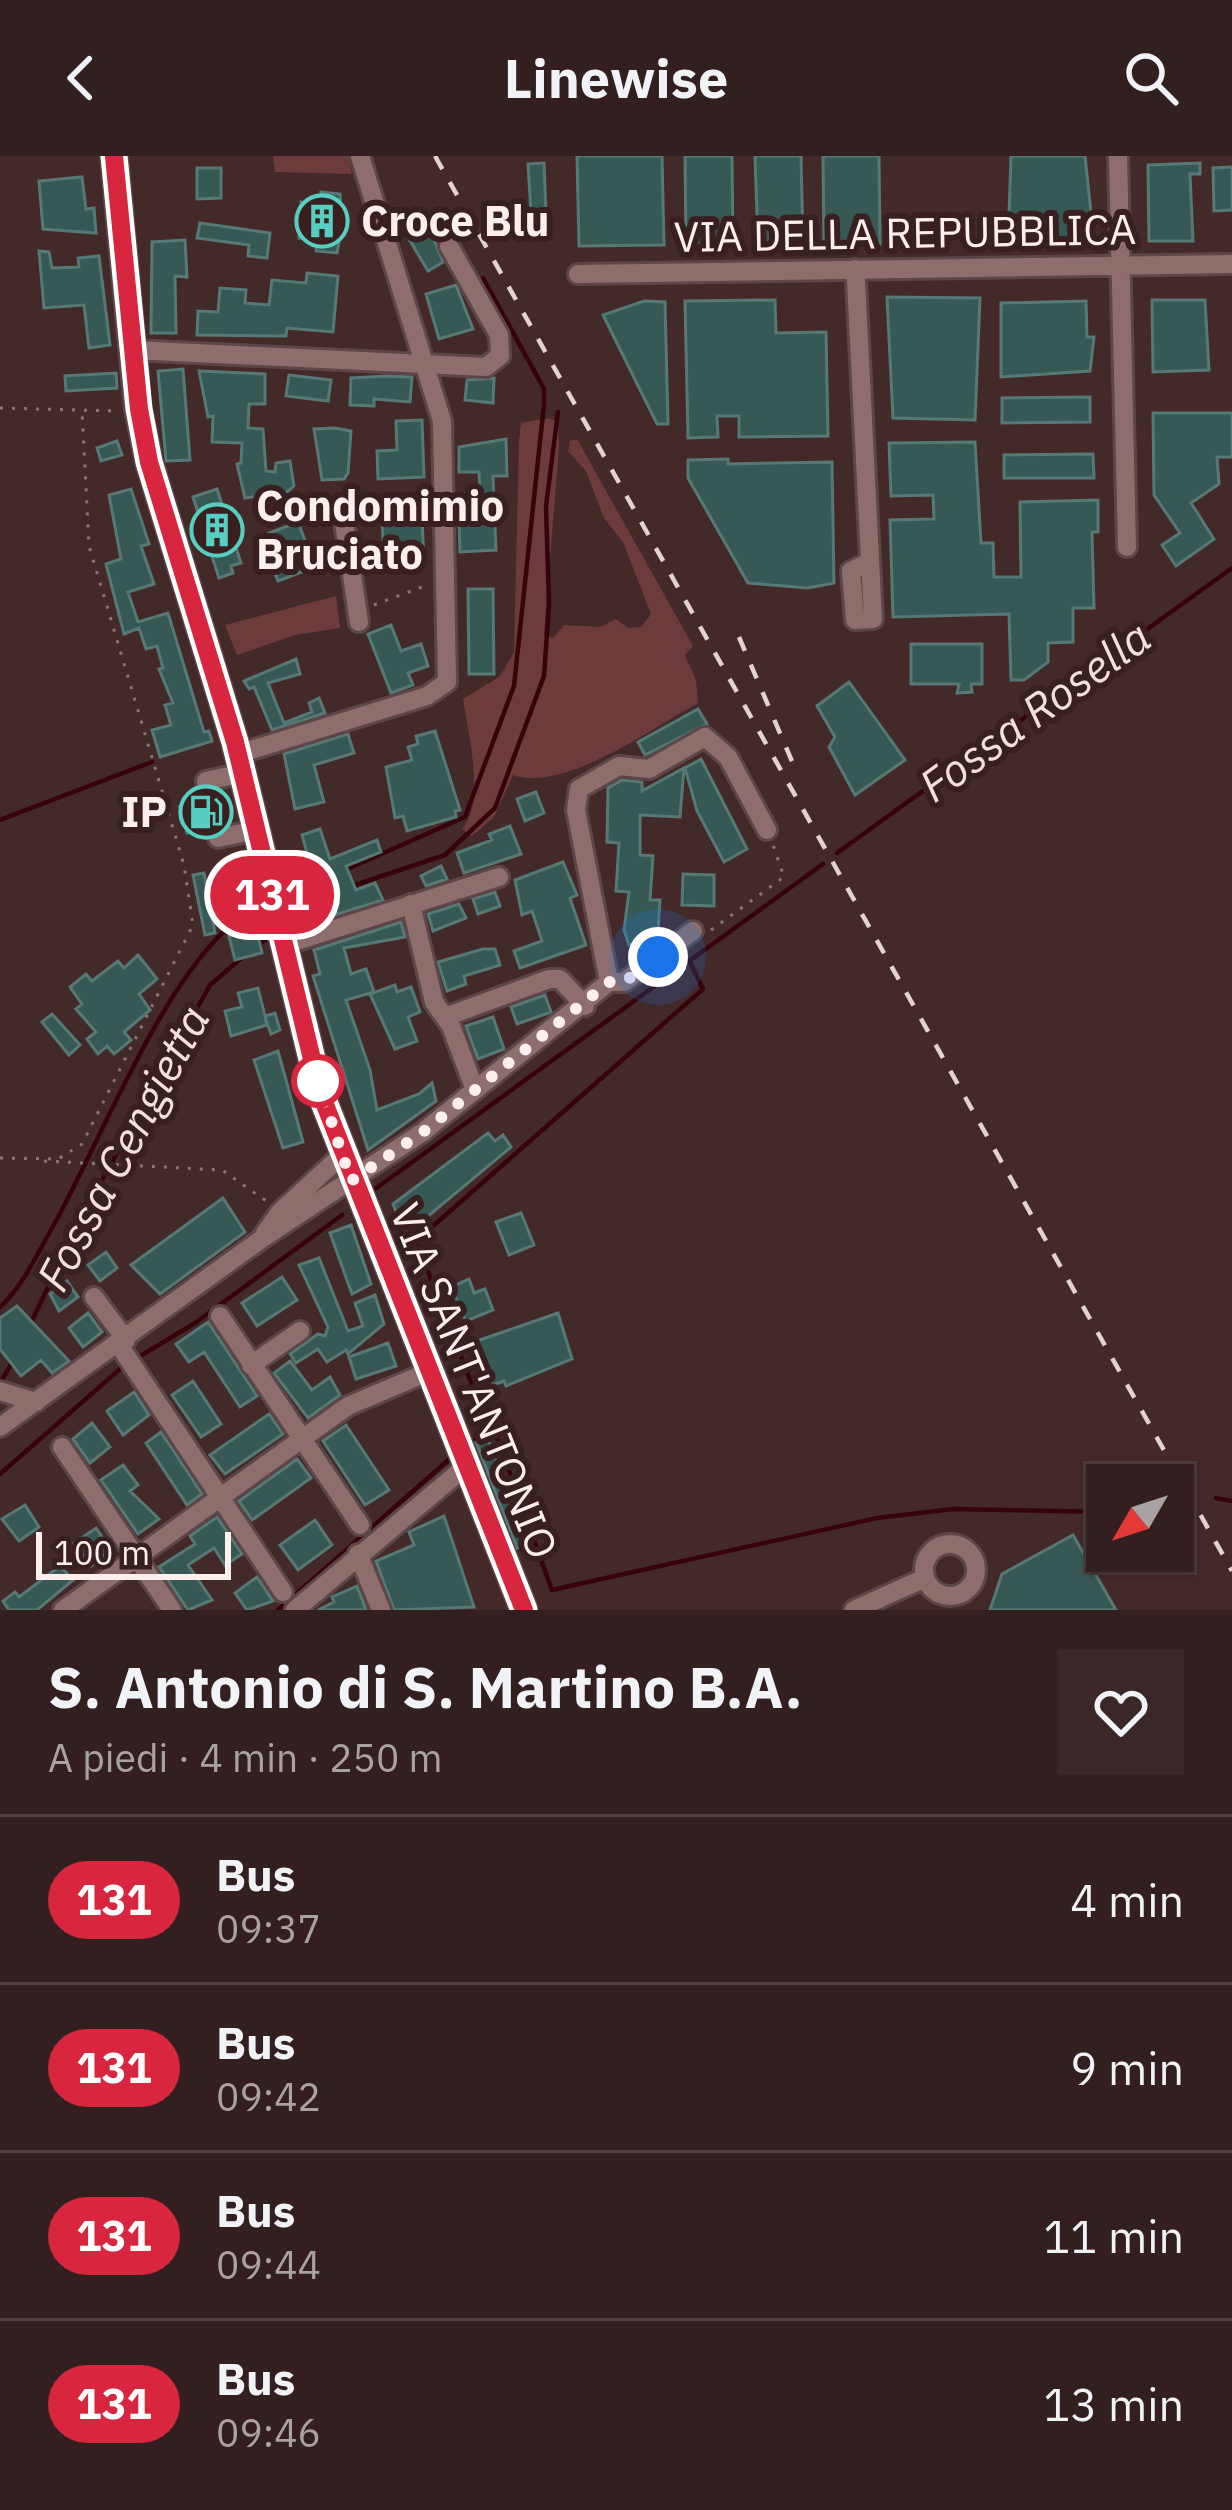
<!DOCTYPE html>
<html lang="it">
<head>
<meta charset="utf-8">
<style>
  :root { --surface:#331f1f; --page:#3b2728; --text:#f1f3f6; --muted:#a9a2a4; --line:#4e3d3d }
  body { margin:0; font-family:"IBM Plex Sans",sans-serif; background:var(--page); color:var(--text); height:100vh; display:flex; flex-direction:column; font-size:45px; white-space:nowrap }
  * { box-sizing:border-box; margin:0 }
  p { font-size:39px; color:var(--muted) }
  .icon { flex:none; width:66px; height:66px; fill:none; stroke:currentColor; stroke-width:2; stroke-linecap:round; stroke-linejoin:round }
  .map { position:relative; height:1454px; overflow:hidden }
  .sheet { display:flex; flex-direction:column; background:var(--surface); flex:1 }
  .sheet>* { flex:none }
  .badge { padding:0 24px; border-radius:39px; font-size:42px; line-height:78px }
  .needle { width:78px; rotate:231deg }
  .tools { position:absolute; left:1086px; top:1308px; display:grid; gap:24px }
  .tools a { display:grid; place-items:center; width:108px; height:108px; border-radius:0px; background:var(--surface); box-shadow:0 3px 9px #0004,0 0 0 3px var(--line); font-size:60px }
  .scale { position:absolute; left:36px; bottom:30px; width:195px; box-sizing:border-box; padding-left:12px; border:6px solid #feefef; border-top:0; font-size:33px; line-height:42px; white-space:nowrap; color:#feefef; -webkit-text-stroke:9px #391f20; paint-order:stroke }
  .you { position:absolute; width:60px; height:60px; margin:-30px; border:9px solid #fff; border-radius:50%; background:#1a73e8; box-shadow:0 0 0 18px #1a73e833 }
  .map>.badge { position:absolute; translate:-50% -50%; box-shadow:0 0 0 6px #fff }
  .round { display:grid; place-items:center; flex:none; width:126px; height:126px; border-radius:0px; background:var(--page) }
  .summary { display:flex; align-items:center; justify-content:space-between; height:204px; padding:0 48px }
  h1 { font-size:57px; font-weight:700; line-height:90px }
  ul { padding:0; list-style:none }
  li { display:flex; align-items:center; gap:36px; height:168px; padding:0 48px; border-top:3px solid var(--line) }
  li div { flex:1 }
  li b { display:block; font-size:45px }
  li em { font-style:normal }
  li .badge { min-width:132px; font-weight:700; text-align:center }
  header { display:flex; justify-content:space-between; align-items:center; height:156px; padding:0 48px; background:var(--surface); font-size:54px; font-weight:700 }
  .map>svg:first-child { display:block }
  .green { fill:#6e3b3d }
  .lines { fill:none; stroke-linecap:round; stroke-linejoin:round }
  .stream { stroke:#370209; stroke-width:4.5 }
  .building { fill:#375955; stroke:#567975; stroke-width:3 }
  .minor-casing { stroke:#5c4647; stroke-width:24 }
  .major-casing { stroke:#5c4647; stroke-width:30 }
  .path { stroke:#8c7575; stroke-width:3; stroke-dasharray:3 9; stroke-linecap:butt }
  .minor { stroke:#8d6e6d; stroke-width:18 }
  .major { stroke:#ba6f71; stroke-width:24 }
  .rail { stroke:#e2d2d2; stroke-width:4.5; stroke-dasharray:15 15; stroke-linecap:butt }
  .line-casing { stroke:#fff; stroke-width:27 }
  .line { stroke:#d7263d; stroke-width:18 }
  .walk { stroke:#feefef; stroke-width:12; stroke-dasharray:0 21.6 }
  .stop-dot { fill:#fff; stroke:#d7263d; stroke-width:6 }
  .labels { text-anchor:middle; stroke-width:12; stroke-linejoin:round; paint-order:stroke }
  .poi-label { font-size:42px; font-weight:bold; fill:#feefef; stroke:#391f20; text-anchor:start }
  .street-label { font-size:42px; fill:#feefef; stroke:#391f20 }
  .water-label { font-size:45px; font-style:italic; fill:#f3dfde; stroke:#391f20 }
</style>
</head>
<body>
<header><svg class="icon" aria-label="back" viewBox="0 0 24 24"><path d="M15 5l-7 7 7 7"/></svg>Linewise<svg class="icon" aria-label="search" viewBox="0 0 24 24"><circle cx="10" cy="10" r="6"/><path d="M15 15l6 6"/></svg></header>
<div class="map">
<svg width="1232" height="1454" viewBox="0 0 1232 1454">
  <rect width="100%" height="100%" fill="#442929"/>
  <path class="green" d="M273,0H348L352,18L275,16Z
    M549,262L558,266L559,291L544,479L553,482L564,469L600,471L616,463L628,472L641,471L651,458L623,386L604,362L586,315L568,295L570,285L577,283L693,490L685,499L696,524L698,547C652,572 564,637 513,619L494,661L472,680L462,673C486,648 468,575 463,543L499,521L514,497L519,285L521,267Z
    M336,440L340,472L295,479L237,499L225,469Z"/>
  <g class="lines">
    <path class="stream" d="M0,664L152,606
      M837,697L1232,412
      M345,714L465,661L514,530L544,248V233L483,122
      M352,730L445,699L495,652L544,520L549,448L546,350L558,256
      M284,736L317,723
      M289,765L325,743
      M258,789L270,780
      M371,1036L823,708
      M0,1151C23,1130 36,1100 51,1074C100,988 162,822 237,764
      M29,1171L79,1066L210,829L245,799
      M137,1202L195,1167L342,1059
      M2,1224L14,1203
      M490,1275L416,1085L703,833L689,804
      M467,1288L490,1275L496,1279L552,1434L877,1362L953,1353L1107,1356
      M0,1318L120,1213
      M1216,1342L1232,1345
      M1173,1361L1188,1359
      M278,1454L454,1299"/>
  </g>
  <path class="building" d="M577,0H662L664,89L579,90Z
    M685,0H732L733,88H686Z
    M755,0H801L803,87L758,88Z
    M823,0H879L880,88L824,89Z
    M1011,0H1085L1094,85L1008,88Z
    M544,7L546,56L531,57L528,8Z
    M1200,7V18H1190L1193,85H1149L1148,9Z
    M1232,11V54L1214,55L1213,12Z
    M197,12H221V42L197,43Z
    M82,21L86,53L94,52L96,77L43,73L39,25Z
    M321,36L340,38L341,54H345L337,97L316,95L317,83L299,82L301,46L320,47Z
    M427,66L443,106L428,115L406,78Z
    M200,67L270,77L267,102L248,100L249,89L197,82Z
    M185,84L187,121L175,120L176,177H151L152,86Z
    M39,95L49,96L52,112L79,111L78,102L99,100L110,189L89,192L84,149L44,152Z
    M307,117L338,120L333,176L287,172L286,180L197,179L198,155L218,156L220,132L246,134L245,147L269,149L272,124L306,127Z
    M456,129L473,173L439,183L426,138Z
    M887,141L980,142L975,264L893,262Z
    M775,144L776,177L826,176L828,280L739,281V260H717L718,281L688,282L685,145Z
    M1152,144H1205L1209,214L1153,216Z
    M644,145L665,146L668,268H657L603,159Z
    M1086,145L1087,181H1094L1090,215L1001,221V147Z
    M183,213L190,304L166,305L158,215Z
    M199,215L265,218V248H249L248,272L263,273L266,315L275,316L276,307L290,305L294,330L287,336L245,342L237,308L241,307L242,287L212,286L213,260L208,261Z
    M116,217L117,232L66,235L65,220Z
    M289,219L331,224L328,245L286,240Z
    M386,220L412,221L410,246L374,243V250L350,249L351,222Z
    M494,222L493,247L465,244L467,224Z
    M1090,241V266L1002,267V242Z
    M1153,257H1232V301H1217L1219,328L1191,347L1214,383L1176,410L1162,389L1180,377L1154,339Z
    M422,264L424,321L378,323L377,295L397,294L396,265Z
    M335,272L351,275L348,317L344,323L322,324L314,273Z
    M506,283L507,320H493L496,394L460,396L458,338L480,337L479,316H459V291Z
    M117,285L122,299L101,305L97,292Z
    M975,286L981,387H993L994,421H1021L1020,346L1098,344V376H1092L1094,452H1073V486L1048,487V506L1024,524H1011L1009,458L893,461L890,364L934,363L933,339L891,340L889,287Z
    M1093,298L1094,322H1004V299Z
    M728,303V308L832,306L834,427L808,432L748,427L688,322V304Z
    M131,333L149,388L141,390L154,428L128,436L138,466L168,457L204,576L209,575L212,585L160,601L152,574L171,569L165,549L173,547L159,513L163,512L157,490L146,493L139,472L124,478L106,408L121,403L109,339Z
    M217,333L241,407L231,410L233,417L219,422L193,341Z
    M422,362L424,406L392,407L391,384H383L382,364Z
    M298,366L315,411L278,425L269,402L278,398L269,377Z
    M468,433H493L494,518H469Z
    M391,469L401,495L421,488L428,510L408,517L413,529L391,537L368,478Z
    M911,488H982V528H971L972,536L957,537L959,528H911Z
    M296,503L300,518L268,527L284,567L312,556L309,547L319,542L325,557L272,574L254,531L249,533L244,525Z
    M849,526L905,604L855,639L829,591L835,581L817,550Z
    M698,553L707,568L645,599L638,586Z
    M435,575L460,654L455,655L456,661L407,675L403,660L395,662L386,611L412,604L408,591L418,588L416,580Z
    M348,578L354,597L314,609L324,646L295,653L284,598Z
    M701,603L747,693L724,706L697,655L685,612Z
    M684,612L680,661L640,659V699L653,700L650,744H660L658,776H643L642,786L629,789L624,774L629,736L616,735L619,687L607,686L608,632L622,624L642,626V635Z
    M536,636L544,657L525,665L517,643Z
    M197,646L204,655L202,674L187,677L180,650Z
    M510,670L521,698L464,717L457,697L492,684L489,678Z
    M320,673L330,703L377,684L381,696L346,710L356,734L375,727L383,744L325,762L302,679Z
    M563,706L577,739L570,742L586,789L520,812L514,795L542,785L532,755L522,759L515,724Z
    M441,710L447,723L426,730L421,720Z
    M204,717L215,777L205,779L193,719Z
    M683,718L714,719V750L682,749Z
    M495,736L500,750L478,758L473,743Z
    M250,746L262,797L235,804L229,780L237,778L230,751Z
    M459,748L466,762L433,775L428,758Z
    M401,766L405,781L344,792L351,818L366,813L374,836L346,844L370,914L377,954L419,938L432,927L436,945L368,994L313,820L320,818L314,794Z
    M483,793H495L500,809L464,820L466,828L447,835L438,806Z
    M138,799L157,823L139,838L150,854L124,876L131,884L114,898L107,890L98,898L87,883L96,876L76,853L82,848L70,831L86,818L92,825L118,805L124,812Z
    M395,829L397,836L411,831L420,856L408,861L417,885L395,893L370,838Z
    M258,832L265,860L275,857L280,874L271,878L265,861L267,869L231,880L225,855L242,851L238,837Z
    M545,839L551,856L517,868L511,851Z
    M52,858L80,889L69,899L42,866Z
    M493,861L504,893L478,903L466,870Z
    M278,895L303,986L283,992L254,904Z
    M488,977L495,985L503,979L511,991L421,1066L403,1074L393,1048Z
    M223,1042L245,1076L160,1138L131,1109Z
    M521,1057L534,1089L509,1099L496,1066Z
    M351,1069L371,1128L352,1138L330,1077Z
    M106,1096L117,1112L100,1125L88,1109Z
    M319,1102L348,1175L363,1170L355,1147L375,1139L384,1168L348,1198L346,1194L327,1206L318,1193L296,1207L290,1198L318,1178L325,1180L328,1171L299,1109Z
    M282,1121L297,1144L257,1170L242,1147Z
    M469,1123L474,1137L485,1133L493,1154L466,1165L451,1131Z
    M67,1125L78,1141L59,1155L50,1138Z
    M17,1150L69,1205L52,1217L41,1204L21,1220L0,1193V1162Z
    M88,1157L102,1176L83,1191L69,1172Z
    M558,1157L572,1203L506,1230L504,1225L493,1229L483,1198L476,1201L471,1187Z
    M208,1166L257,1240L240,1251L204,1196L189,1206L176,1188Z
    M388,1187L396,1210L356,1223L349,1201Z
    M290,1205L312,1234L330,1221L340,1239L308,1262L274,1217Z
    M193,1225L221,1268L201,1281L172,1239Z
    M134,1236L149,1259L123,1279L107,1255Z
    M269,1258L283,1278L225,1318L210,1299Z
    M92,1267L110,1291L90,1307L73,1283Z
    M346,1269L389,1334L365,1349L323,1285Z
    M161,1276L202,1338L187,1349L146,1287Z
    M487,1281L528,1388L517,1392L476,1286Z
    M297,1303L311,1322L252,1364L239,1345Z
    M123,1309L138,1329L130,1335L159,1363L138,1378L101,1324Z
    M25,1349L39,1371L19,1385L2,1363Z
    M444,1360L474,1451L394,1454L376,1405L414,1389L409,1376Z
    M217,1361L242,1398L225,1409L214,1392L188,1409L212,1444L188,1454L159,1411L195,1388L190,1380Z
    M315,1364L332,1389L298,1414L280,1389Z
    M96,1372L111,1394L91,1410L74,1387Z
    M1073,1379L1116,1454H990L1002,1418Z
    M60,1410L73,1424L37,1454H9L3,1445L15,1436L19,1441Z
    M257,1421L273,1445L247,1454L235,1437Z
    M357,1430L366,1454H318L334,1446L332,1441Z"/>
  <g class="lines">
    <g class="minor-casing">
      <path id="minor" d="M1118,0L1127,391
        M855,113L856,125L873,463L855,464L851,415L870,406
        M578,118L1232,108
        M133,194L486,211L500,200L499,179L449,90
        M359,466L342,353L444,347
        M238,598L427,540L447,526L442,265L360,0
        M210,643L206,625L242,617
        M214,664L218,682L256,674
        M411,748L434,846L451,870L475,934
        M284,789L499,721
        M609,826H624L693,775
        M445,861L549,823H560L585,850
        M265,1077L280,1056L341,1000
        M94,1141L126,1184
        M220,1160L360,1369
        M119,1189L283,1436
        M251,1209L300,1175
        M0,1235L36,1246
        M0,1271L263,1082L423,976L609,826L576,654L579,633L619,610L649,613L705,581L728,601L767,674
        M62,1291L172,1454
        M924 1414a26 26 0 1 1 52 0a26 26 0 1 1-52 0Z
        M358,1398L381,1454
        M63,1454L348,1250L428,1216
        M295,1454L465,1311
        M854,1454L925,1422"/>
    </g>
    <g class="major-casing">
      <path id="major" d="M114,0L138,253L149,306L235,586L320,936L524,1454"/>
    </g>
    <path class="path" d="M0,252L118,255
      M374,449L427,429
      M711,774L784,721L772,686
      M0,1002L58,1003L82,988L193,769L184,709L89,390L82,255
      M44,1005L222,1014L269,1047"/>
    <use href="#minor" class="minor"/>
    <use href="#major" class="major"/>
    <path class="rail" d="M435,0L1232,1415
      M739,481L794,610"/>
  </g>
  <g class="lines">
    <g class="line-casing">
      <path id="line" d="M114,0L139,253L149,306L235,586L320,936L524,1454"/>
    </g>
    <use href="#line" class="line"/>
    <path class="walk" d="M318,925L351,1025L423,976L609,826H624L658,801"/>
  </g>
  <defs>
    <g id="building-ring" transform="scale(2.7)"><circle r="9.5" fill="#391f20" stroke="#57cec2" stroke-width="1.5"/><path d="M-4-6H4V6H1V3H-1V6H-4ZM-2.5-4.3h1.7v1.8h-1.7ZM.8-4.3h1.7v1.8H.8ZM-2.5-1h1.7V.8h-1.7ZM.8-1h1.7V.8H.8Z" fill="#57cec2"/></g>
    <g id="fuel-ring" transform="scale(2.7)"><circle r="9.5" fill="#391f20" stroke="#57cec2" stroke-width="1.5"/><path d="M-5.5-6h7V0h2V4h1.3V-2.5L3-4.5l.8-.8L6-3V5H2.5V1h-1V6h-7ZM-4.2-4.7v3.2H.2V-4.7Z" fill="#57cec2"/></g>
  </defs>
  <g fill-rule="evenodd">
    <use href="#building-ring" x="322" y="65"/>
    <use href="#building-ring" x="217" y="374"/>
    <use href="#fuel-ring" x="206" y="656"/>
  </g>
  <circle class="stop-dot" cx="318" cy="925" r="24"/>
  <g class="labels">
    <g class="poi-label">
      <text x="361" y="80">Croce Blu</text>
      <text x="256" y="365">Condomimio<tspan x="256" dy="48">Bruciato</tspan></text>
      <text x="167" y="671" text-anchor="end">IP</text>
    </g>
    <g class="street-label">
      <text transform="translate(905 77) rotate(-1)" y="15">VIA DELLA REPUBBLICA</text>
      <text transform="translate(474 1225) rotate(68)" y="15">VIA SANT'ANTONIO</text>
    </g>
    <g class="water-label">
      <text transform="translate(1035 555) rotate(-36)" y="16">Fossa Rosella</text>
      <text transform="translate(123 992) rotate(-62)" y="16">Fossa Cengietta</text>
    </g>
  </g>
</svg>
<div class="tools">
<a><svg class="needle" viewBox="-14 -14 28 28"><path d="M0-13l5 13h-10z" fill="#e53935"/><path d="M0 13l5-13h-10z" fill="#a9a2a4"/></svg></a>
</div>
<div class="scale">100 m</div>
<div class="you" style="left:658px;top:801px"></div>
<b class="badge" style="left:272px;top:739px;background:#d7263d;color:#fff">131</b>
</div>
<section class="sheet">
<div class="summary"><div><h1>S. Antonio di S. Martino B.A.</h1><p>A piedi · 4 min · 250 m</p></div><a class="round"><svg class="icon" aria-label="heart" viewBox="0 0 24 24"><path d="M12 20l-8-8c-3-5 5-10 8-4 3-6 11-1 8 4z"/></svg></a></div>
<ul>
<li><span class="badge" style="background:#d7263d;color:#fff">131</span><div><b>Bus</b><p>09:37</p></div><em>4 min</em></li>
<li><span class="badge" style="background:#d7263d;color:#fff">131</span><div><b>Bus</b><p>09:42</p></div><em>9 min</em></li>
<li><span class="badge" style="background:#d7263d;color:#fff">131</span><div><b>Bus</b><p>09:44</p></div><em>11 min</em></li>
<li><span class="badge" style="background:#d7263d;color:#fff">131</span><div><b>Bus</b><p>09:46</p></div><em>13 min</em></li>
</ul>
</section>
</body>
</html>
